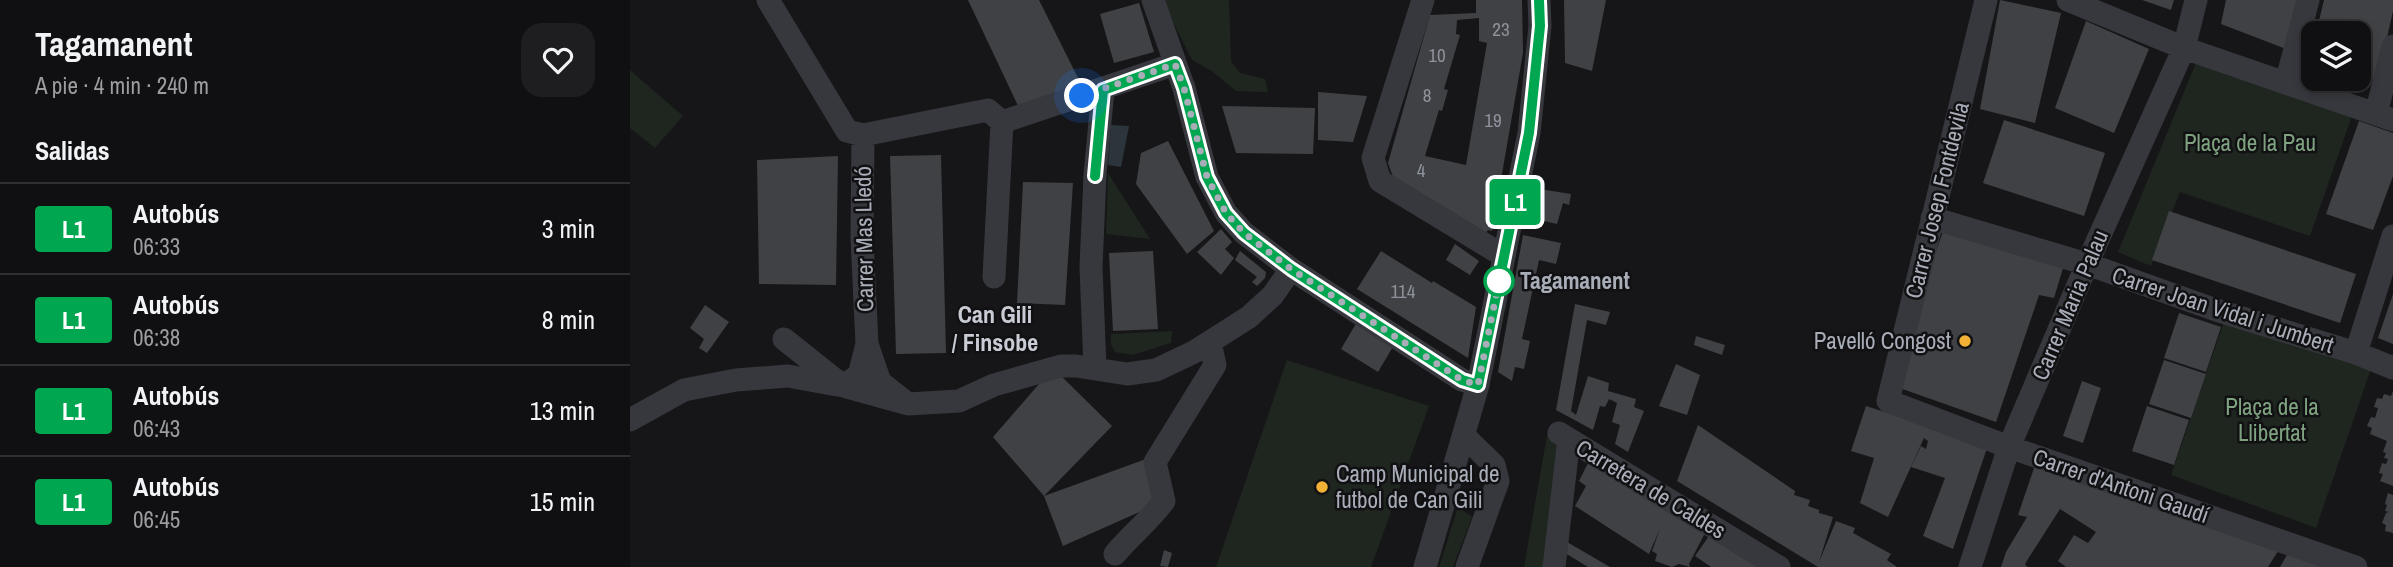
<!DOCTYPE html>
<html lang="es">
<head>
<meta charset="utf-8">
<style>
  :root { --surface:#101012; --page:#1e1e20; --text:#f1f3f6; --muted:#9c9d9f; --line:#303032 }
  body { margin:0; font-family:"Archivo Narrow",sans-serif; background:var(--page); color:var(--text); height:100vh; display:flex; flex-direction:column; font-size:26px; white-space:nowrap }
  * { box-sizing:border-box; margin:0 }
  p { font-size:23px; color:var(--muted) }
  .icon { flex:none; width:38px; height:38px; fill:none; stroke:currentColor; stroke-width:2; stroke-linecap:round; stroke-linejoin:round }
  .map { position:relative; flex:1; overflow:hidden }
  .details { display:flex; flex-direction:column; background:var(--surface); width:630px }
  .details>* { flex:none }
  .badge { padding:0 14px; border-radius:5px; font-size:24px; line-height:46px }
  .buttons { position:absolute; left:1671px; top:21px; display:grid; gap:14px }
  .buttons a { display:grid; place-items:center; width:70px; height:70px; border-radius:14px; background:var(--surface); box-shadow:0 4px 10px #0003,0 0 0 2px var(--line); font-size:35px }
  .you { position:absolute; width:35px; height:35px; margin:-18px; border:5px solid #fff; border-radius:50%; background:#1a73e8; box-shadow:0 0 0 10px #1a73e833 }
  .map>.badge { position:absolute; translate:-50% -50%; box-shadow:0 0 0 4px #fff }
  h2 { padding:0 35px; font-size:26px; line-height:63px }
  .round { display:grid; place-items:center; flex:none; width:74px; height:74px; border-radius:21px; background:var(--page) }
  .overview { display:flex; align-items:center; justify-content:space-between; height:119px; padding:0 35px }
  h1 { font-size:33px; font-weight:700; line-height:52px }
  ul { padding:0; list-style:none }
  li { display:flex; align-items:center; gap:21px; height:91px; padding:0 35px; border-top:2px solid var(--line) }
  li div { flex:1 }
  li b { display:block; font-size:26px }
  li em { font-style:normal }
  li .badge { min-width:77px; font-weight:700; text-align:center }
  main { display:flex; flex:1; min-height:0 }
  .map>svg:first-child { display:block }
  .green { fill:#1e261f }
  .water { fill:#2c353c }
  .building { fill:#404145; fill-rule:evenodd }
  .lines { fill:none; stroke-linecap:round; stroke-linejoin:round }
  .minor { stroke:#37383d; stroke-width:23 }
  .line-casing { stroke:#fff; stroke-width:16 }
  .line { stroke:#00a650; stroke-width:10 }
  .walk { stroke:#a8adb8; stroke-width:7; stroke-dasharray:0 12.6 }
  .stop-dot { fill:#fff; stroke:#00a650; stroke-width:3.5 }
  .poi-dot { fill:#f2b134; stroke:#111113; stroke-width:2.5 }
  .labels { text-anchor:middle; stroke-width:5; stroke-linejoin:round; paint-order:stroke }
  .number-label { font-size:19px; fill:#8e929b }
  .park-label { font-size:23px; fill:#7fa381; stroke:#111113 }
  .street-label { font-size:23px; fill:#a8adb8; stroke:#111113 }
  .stop-label { font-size:23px; font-weight:bold; fill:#a8adb8; stroke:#111113; text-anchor:start }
  .poi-label { font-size:23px; fill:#a8adb8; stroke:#111113; text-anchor:end }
  .neighbourhood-label { font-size:24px; font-weight:bold; fill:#c9ccd4; stroke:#111113 }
</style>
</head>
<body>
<main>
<section class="details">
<div class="overview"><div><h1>Tagamanent</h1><p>A pie · 4 min · 240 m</p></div><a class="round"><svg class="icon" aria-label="heart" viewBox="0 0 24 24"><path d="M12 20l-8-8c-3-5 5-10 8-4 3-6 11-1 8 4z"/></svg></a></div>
<h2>Salidas</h2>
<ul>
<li><span class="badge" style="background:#00a650;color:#fff">L1</span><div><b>Autobús</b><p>06:33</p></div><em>3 min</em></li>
<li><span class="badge" style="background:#00a650;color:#fff">L1</span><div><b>Autobús</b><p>06:38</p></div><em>8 min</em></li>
<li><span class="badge" style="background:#00a650;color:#fff">L1</span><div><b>Autobús</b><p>06:43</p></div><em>13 min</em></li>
<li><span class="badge" style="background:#00a650;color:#fff">L1</span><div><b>Autobús</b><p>06:45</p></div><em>15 min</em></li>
</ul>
</section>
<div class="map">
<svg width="1763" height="567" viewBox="0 0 1763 567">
  <rect width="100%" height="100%" fill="#161618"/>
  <path class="green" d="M532,0H599L601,61L610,73L635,79L638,92L606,91L583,72L562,60Z
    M1570,53L1725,107L1680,236L1550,192L1521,266L1488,252Z
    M0,70L53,116L25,148L0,128Z
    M478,173L520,239L476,234Z
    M1595,319L1742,366L1686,528L1541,475Z
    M542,331L541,343L502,355L485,352L481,345V334Z
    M657,360L799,406L741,567H586Z
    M917,435L932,441L917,567H894Z
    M828,507L842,517L823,567H809Z"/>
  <path class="water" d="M481,125L499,126L491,167L478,165Z"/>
  <path class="building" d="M338,0H409L451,84L391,112Z
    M846,0H892L893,53L862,231L858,230L855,234L763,177L758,163L800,15L846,13ZM849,18V41L857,43L836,165L795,156L809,110L812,111L818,90L814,89L830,35L826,34L827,20Z
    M934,0H976L962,71L935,63Z
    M1370,0L1431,13L1405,123L1350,109Z
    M1512,0H1544L1541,10Z
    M1596,0H1669L1656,49L1591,24Z
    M1694,0H1763V11L1747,82L1729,75V33H1686Z
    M509,3L524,52L484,63L470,14Z
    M1456,21L1519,49L1484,133L1425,108Z
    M688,92L737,96L723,142L688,140Z
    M592,106L685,108L683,154L606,153Z
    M1374,120L1475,153L1454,216L1353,183Z
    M1729,121L1763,133V176L1743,230L1696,214Z
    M538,141L584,231L557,254L506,184L511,153Z
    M311,155L316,353L266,354L260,156Z
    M208,156L206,285L129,284L127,160Z
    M393,182L443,183L435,305L387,303Z
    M910,189L941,194L939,205L933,203L927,224L905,219Z
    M1539,211L1726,274L1710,323L1522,260Z
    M1314,228L1433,268L1424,298L1409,295L1366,422L1261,385Z
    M591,229L602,242L595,249L604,258L591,275L567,252Z
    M893,235L931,243L926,264L909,260L892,339L900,341L894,369L885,367L882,381L868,372Z
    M825,244L849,261L840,275L816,260Z
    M523,251L528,329L483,331L479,253Z
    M610,251L636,272L635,278L627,286L622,282L627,277L605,260Z
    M751,251L802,283L803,281L846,307L838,358L727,289Z
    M1763,294V344L1748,338Z
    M945,304L980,312L976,325L957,320L941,411L946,415L958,376L979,383L978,391L1006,399L1004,407L1014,411L998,452L985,444L990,425L982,422L987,403L979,399L975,407L970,406L963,430L926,410Z
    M75,305L99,322L77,353L69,348L74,339L60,328Z
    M1549,313L1591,327L1576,372L1534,358Z
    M727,322L764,345L748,372L711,349Z
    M1066,336L1095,345L1092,355L1064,345Z
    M1534,360L1576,374L1561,418L1519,404Z
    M1046,364L1070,375L1057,415L1029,406Z
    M423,368L482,426L414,496L516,459L534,501L433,546L414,496L363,437Z
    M1452,381L1471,388L1453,443L1433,436Z
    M1763,391V486L1750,481L1753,474L1749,473L1752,463L1756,464L1758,459L1754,458L1756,453L1753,452L1757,441L1740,434L1742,428L1737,426L1741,417L1745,418L1748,408L1744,407L1747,398L1752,399L1754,394L1761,396Z
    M1236,406L1358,445L1323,549L1293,536L1315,478L1281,467L1291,446L1296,449L1298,441L1294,438L1258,517L1230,503L1244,458L1221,451Z
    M1517,406L1559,420L1544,465L1502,451Z
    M1068,425L1165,491L1164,495L1180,500L1178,506L1189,510V513L1203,517L1189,562L1206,521L1225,528L1223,533L1261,554L1257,560L1267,567H1188L1047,481Z
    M959,461L1075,533L1059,564L1060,567L1049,564L1042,567L1025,561L1027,554L1022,551L1030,529L1019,554L945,506L956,486L949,481Z
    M1406,462L1650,548L1638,567H1436L1428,561L1444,535L1458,543L1466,532L1430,509L1396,562L1395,565L1398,567H1371L1376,552L1397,517L1388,515Z
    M1758,493L1763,495V533L1755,531L1756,525L1752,523L1756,513L1759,512L1755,511L1757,505L1755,504Z
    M1079,536L1129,567H1081L1065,556Z
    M937,542L980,567H958L935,553Z
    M534,550L542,553L538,567L530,566Z
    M1658,553L1698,567H1650Z"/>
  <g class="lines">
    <path class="minor" d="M138,0L217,131L233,135L358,110L372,122L545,64
      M523,0L554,88L577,177L596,213L614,233L661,269L832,380L848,385
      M793,0L743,158L750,181L874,256
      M1356,0L1258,401L1379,447L1726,567
      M1438,0L1554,48L1763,120
      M1656,83L1678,0
      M1746,114L1763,46
      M1302,218L1457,264L1586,310L1726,353L1763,368
      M364,277L372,122
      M154,339L213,386L278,404L329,401L364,385L431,366H446L497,374L526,370L564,352L619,317L643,295L661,269
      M237,344L250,382L273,400
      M1726,353L1763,236
      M465,368L461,267L465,175L473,90
      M213,386L229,375L237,344L232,238L233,135
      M0,420L54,390L106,380L158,376L207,385
      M929,433L1149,567
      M834,436L864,465L868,481L837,567
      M485,554C501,535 519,521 534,501L525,462L585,365L580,342
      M795,567L848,385L899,133L910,26L909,0
      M924,567L938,447
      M1340,567L1379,447L1457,264L1554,48L1566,0"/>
  </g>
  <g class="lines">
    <g class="line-casing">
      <path id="line" d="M465,176L473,90L545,64L554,88L577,177L596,213L614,233L661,269L832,380L848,385L899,133L910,26L909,0"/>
    </g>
    <use href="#line" class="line"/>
    <path class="walk" d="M452,96L545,64L554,88L577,177L596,213L614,233L661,269L832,380L848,385L869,281"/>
  </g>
  <circle class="stop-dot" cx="869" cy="281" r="14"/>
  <g class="poi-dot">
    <circle cx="1335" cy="341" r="7"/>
    <circle cx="692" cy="487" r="7"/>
  </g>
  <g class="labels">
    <g class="number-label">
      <text x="871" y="36">23</text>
      <text x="807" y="62">10</text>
      <text x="797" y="102">8</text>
      <text x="863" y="127">19</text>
      <text x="791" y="177">4</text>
      <text x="773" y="298">114</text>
    </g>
    <g class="park-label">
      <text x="1620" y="151">Plaça de la Pau</text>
      <text x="1642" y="415">Plaça de la<tspan x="1642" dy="26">Llibertat</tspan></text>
    </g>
    <g class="street-label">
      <text transform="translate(1307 200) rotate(-76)" y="8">Carrer Josep Fontdevila</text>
      <text transform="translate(234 239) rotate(-91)" y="8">Carrer Mas Lledó</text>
      <text transform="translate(1440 305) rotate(-67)" y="8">Carrer Maria Palau</text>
      <text transform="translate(1593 310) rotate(18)" y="8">Carrer Joan Vidal i Jumbert</text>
      <text transform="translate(1491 486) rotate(19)" y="8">Carrer d'Antoni Gaudí</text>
      <text transform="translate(1021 489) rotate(31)" y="8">Carretera de Caldes</text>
    </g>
    <g class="stop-label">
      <text x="890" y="289">Tagamanent</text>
    </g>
    <g class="poi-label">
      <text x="1321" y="349">Pavelló Congost</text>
      <text x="706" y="482" text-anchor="start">Camp Municipal de<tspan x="706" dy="26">futbol de Can Gili</tspan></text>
    </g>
    <g class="neighbourhood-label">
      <text x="365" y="323">Can Gili<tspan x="365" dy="28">/ Finsobe</tspan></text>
    </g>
  </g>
</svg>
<div class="buttons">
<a><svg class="icon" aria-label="layers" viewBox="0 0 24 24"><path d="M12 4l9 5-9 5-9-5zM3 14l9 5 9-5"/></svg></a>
</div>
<div class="you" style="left:452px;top:96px"></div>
<b class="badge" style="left:885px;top:202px;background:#00a650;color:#fff">L1</b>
</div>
</main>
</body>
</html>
